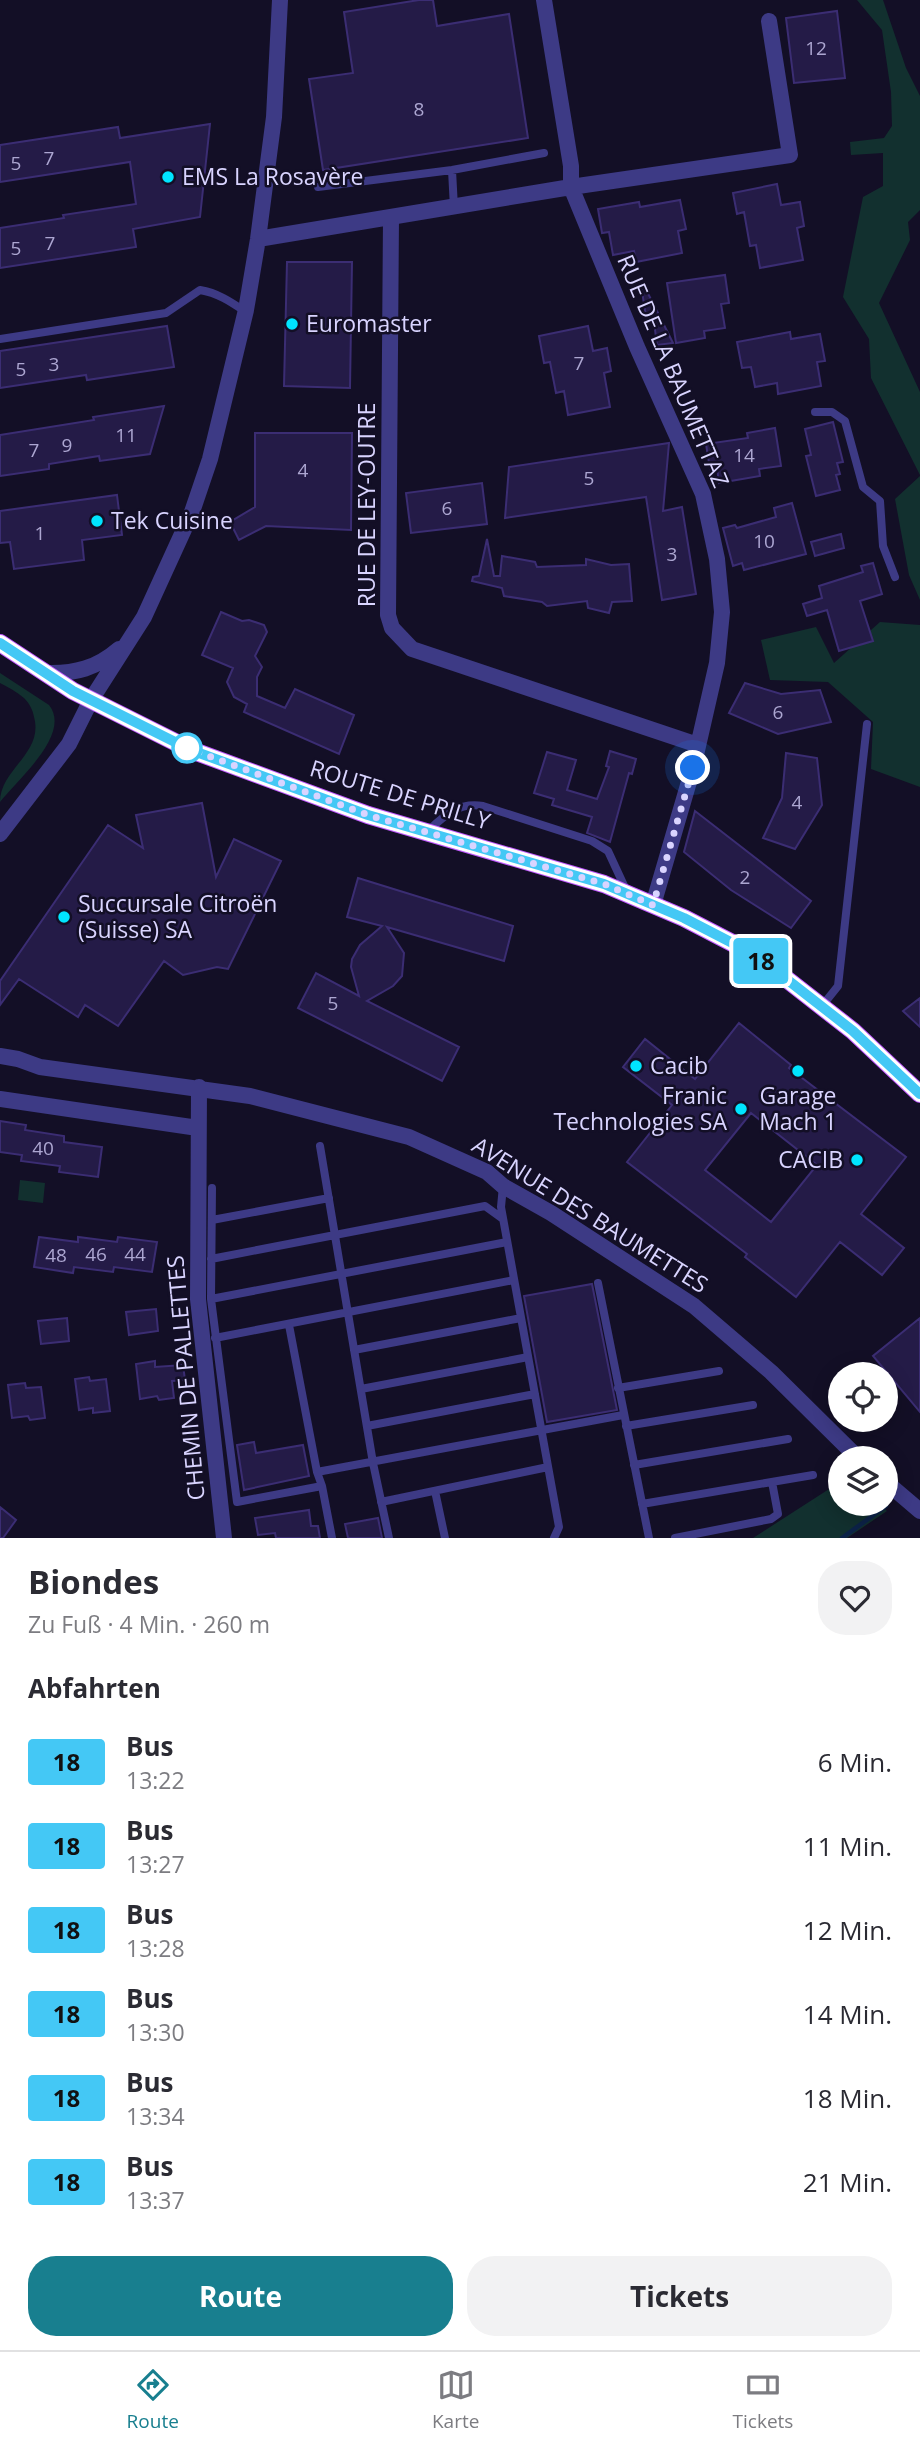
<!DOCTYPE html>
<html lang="de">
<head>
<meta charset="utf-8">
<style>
  :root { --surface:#fff; --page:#f2f2f3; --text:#2b2b33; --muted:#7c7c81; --line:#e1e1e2; --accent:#187f8f }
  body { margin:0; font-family:"Open Sans",sans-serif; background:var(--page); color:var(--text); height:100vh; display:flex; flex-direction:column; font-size:26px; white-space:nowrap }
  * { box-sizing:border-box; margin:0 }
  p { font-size:23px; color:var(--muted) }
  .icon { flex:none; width:38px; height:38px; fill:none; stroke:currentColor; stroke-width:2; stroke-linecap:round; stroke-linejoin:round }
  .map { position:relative; height:1538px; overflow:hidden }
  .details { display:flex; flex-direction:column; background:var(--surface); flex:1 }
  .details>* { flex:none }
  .badge { padding:0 14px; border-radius:5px; font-size:24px; line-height:46px }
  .buttons { position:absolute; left:828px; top:1362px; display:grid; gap:14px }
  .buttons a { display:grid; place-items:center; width:70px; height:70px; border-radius:50%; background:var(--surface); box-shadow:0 4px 18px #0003; font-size:35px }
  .you { position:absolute; width:35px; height:35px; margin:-18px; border:5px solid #fff; border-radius:50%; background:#1a73e8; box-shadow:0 0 0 10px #1a73e833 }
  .map>.badge { position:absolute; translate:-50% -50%; box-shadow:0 0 0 4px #fff }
  h2 { padding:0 28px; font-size:26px; line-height:63px }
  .round { display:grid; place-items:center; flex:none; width:74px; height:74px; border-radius:28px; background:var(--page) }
  .summary { display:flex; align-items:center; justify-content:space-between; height:119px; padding:0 28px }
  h1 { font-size:33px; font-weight:700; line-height:52px }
  .action { display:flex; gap:14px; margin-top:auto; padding:14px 28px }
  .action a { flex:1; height:80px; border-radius:28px; background:var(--accent); color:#fff; font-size:28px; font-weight:700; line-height:80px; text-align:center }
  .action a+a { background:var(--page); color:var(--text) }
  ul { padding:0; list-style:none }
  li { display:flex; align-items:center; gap:21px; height:84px; padding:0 28px }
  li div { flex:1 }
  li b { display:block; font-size:26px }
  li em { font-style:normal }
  li .badge { min-width:77px; font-weight:700; text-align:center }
  .dock { display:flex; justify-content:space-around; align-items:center; height:98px; border-top:2px solid var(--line); background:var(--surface); font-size:19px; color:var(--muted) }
  .dock a { display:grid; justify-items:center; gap:4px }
  .dock .on { color:var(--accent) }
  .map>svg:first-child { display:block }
  .green { fill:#12302f }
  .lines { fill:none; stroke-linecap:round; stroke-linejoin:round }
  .stream { stroke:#0c2248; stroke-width:4.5 }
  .building { fill:#241b47; stroke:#3b2d73; stroke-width:2; fill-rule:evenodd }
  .service { stroke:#3d3a85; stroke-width:8 }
  .minor { stroke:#3d3a85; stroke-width:16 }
  .primary { stroke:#c25bff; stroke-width:18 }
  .line-casing { stroke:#fff; stroke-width:16 }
  .line { stroke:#44c8f5; stroke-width:10 }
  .walk { stroke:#d9d4ff; stroke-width:7; stroke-dasharray:0 12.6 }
  .poi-dot { fill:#00e5ff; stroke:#130f26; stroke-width:2.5 }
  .stop-dot { fill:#fff; stroke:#44c8f5; stroke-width:3.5 }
  .labels { text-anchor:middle; stroke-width:5; stroke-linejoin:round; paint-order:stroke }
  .number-label { font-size:19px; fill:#aca6d1 }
  .poi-label { font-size:23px; fill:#d9d4ff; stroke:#130f26; text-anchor:start }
  .street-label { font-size:23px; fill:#d9d4ff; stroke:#130f26 }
</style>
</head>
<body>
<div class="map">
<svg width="920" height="1538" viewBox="0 0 920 1538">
  <rect width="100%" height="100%" fill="#130f26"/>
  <path class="green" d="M857,0H883L906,68L920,96V210L908,222L910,240L879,303L920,392V475L871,378L869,339L843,297L863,197L883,186V153L851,155L850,142L884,138L892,126L891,92L882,30Z
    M920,476V600L909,575L895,499Z
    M880,622L920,625V787L871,769L873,722L828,682L770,680L761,640L816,627L834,663Z
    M0,673L49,705C72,734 18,779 0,802C0,769 44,753 34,717C33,710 29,703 24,698C17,692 8,687 0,683Z
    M20,1180L45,1183L43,1203L18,1200Z
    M840,1482V1503H878L887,1511L847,1538H753Z"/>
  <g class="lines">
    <path class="stream" d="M842,1538L886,1506"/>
  </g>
  <path class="building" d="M419,0H433L437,26L509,14L528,138L323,170L309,79L353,73L344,12Z
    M837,11L845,78L794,83L786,18Z
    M210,124L200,217L133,229L136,247L0,268V228L64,218L63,215L136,204L130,162L0,182V145L118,127L120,138Z
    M777,184L781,205L800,202L804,226L797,228L803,260L760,268L756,245L750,246L744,212L737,214L733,193Z
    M680,200L686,229L678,231L682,253L636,262L634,251L613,255L609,232L602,233L598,209L639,202L640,207Z
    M287,262H352L350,388L284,386Z
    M725,275L729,303L721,304L725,328L704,331L705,338L676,343L667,283Z
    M643,284L654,305L673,343L657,345L654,322L647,323L641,285Z
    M167,326L174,367L87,380L86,375L0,388V351Z
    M588,326L593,351L607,348L611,371L604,373L610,407L568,415L564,391L556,393L550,362L544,363L539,336Z
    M790,332L791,339L820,334L825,361L817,362L821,386L778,394L777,383L755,387L751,367L742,368L737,342Z
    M164,406L150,454L100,461L99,456L49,464V469L0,476V435L94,420L93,417Z
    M833,422L843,462L837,463L840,474L836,475L840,490L816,496L806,456L811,455L805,429Z
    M775,428L781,466L759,469L760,476L719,483L717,468L710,469L706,444L748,438L747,433Z
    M255,433H352L351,530L266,526L239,540L230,522L255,507Z
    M669,443L663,511L682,507L696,594L662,600L646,497L505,518L509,467Z
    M482,483L487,524L411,533L406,493Z
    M117,495L122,535L82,540L84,560L14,569L10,542L0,543V511Z
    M792,503L806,554L744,570L742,563L733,566L723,528L735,525L737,528L776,517L774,508Z
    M841,534L844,548L815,556L811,542Z
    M487,539L494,576H500L502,556L535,562L537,567L586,565V559L611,565L629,564L632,601L612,602L609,613L588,608L587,601L547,606L542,602L504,596L502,588L472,581L473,577L479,576Z
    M873,563L882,594L860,601L873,641L839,651L827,610L807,616L803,604L822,598L819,586L863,572L861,566Z
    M221,612L242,621L249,620L264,625L267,632L255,656L262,667L257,677V696L285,708L295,689L354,715L339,754L244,712L247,704L234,697L227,682L233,668L202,655Z
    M745,683L781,694L820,690L831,722L778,734L729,713Z
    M610,751L636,759L632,774L629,773L610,842L587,833L592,817L552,805L554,799L534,793L547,752L576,760L567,790L597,799L609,767L606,766Z
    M786,753L817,758L822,805L795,849L763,838L782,798Z
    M202,803L216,877L234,839L281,861L228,969L217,967L183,975L164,961L118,1026L85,1005L78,1017L19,979L0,1005V981L108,825L143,848L136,815Z
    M695,811L811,901L791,928L731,890L684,852Z
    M358,878L513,926L504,961L387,927L404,953L402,976L393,986L367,1001L459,1047L442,1081L298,1008L316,973L359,996L351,967L352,959L360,945L382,926L347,917Z
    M920,998V1027L903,1011Z
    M739,1023L791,1065L789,1068L906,1157L861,1214L904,1248L882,1275L840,1242L796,1297L745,1257L747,1254L627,1162L672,1105L623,1067L645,1039L695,1079ZM751,1113L817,1165L771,1222L705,1170Z
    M0,1121L26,1125L25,1130L64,1136V1142L102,1147L98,1177L59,1172L60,1166L21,1161L22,1155L0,1152Z
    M39,1237L78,1242V1237L117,1242L118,1237L157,1242L152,1272L114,1267L113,1272L74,1267L73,1273L34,1267Z
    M592,1284L617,1410L547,1422L524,1296Z
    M156,1309L158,1331L129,1335L126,1312Z
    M67,1318L69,1341L41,1344L38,1321Z
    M920,1318V1412L873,1356Z
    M155,1361V1367L183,1365L185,1380L172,1381L174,1398L159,1400L157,1396L140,1399L136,1364Z
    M89,1377L90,1381L106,1379L110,1411L93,1413V1408L79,1410L75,1379Z
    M25,1383L26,1388L41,1387L45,1418L30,1420L28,1416L12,1418L8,1385Z
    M254,1442L256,1453L303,1445L309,1476L244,1490L237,1445Z
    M0,1507L16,1520L3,1538H0Z
    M309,1510L311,1526H318L320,1538H276L275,1533L258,1535L255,1518Z
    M378,1518L382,1538H348L345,1524Z"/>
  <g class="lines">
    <path class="service" d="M452,170L454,208
      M318,187L452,170L544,153
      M0,339L166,313L200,290C218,293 231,302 246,312
      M815,412H832L845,421L863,487L880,501L883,546L895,577
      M428,831C445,815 458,802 483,806L592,841L608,851L627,892
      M822,1006L838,986L867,724
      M320,1146L373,1463L389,1538
      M503,1186L501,1207L559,1527L554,1538
      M212,1188L211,1299L237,1502L322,1486L317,1472
      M212,1220L329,1198
      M211,1259L485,1206L503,1219
      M598,1283L649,1538
      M211,1299L507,1242
      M289,1325L317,1472L623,1415
      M215,1338L514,1280
      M354,1350L521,1318
      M618,1388L719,1371
      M361,1389L528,1357
      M367,1426L535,1394
      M626,1426L753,1405
      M634,1465L788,1439
      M322,1486L332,1538
      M435,1491L445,1538
      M381,1502L548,1467
      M642,1504L813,1475
      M675,1538L771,1519L778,1514L772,1482"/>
    <path class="minor" d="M544,0L571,166V187L637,347L703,494L717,559L722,612L717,663L693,768L653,905
      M391,218L388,615L392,628L412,649L698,745
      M258,239L571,187L790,155L769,21
      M46,673C75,674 97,668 119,649
      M0,834L69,744L91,700L144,617L192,512L210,459L246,310L258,239L274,117L280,0
      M0,1056L18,1059L40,1067L250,1096L409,1137L487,1172L503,1186L551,1213L694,1306L771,1372L858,1458
      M199,1087L198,1299L224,1538
      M0,1099L198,1128
      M886,1482L920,1511"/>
    <path class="primary" d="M0,643L73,691L191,750L368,815L604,884L684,918L744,949L789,981L853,1031L920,1094"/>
  </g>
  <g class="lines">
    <g class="line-casing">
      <path id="line" d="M0,643L73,691L191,750L368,815L604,884L684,918L744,949L789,981L853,1031L920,1094"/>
    </g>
    <use href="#line" class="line"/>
    <path class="walk" d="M187,748L368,815L604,884L653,905L693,768"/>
  </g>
  <g class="poi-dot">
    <circle cx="168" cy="177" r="7"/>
    <circle cx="292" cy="324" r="7"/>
    <circle cx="97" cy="521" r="7"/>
    <circle cx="64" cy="917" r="7"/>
    <circle cx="636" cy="1066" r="7"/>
    <circle cx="798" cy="1071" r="7"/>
    <circle cx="741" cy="1109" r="7"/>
    <circle cx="857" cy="1160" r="7"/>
  </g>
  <circle class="stop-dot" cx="187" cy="748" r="14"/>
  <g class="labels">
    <g class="number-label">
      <text x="816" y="55">12</text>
      <text x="419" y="116">8</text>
      <text x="49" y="165">7</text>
      <text x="16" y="170">5</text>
      <text x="50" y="250">7</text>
      <text x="16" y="255">5</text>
      <text x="579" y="370">7</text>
      <text x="54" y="371">3</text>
      <text x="21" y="376">5</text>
      <text x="126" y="442">11</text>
      <text x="67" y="452">9</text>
      <text x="34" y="457">7</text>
      <text x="744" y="462">14</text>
      <text x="303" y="477">4</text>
      <text x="589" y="485">5</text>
      <text x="447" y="515">6</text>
      <text x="40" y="540">1</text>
      <text x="764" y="548">10</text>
      <text x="672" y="561">3</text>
      <text x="778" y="719">6</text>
      <text x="797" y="809">4</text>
      <text x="745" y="884">2</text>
      <text x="333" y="1010">5</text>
      <text x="43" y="1155">40</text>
      <text x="96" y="1261">46</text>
      <text x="135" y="1261">44</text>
      <text x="56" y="1262">48</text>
    </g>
    <g class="poi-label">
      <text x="182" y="185">EMS La Rosavère</text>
      <text x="306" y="332">Euromaster</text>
      <text x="111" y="529">Tek Cuisine</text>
      <text x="78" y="912">Succursale Citroën<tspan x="78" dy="26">(Suisse) SA</tspan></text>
      <text x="650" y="1074">Cacib</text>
      <text x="727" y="1104" text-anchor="end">Franic<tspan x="727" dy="26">Technologies SA</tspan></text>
      <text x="798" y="1104" text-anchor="middle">Garage<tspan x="798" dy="26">Mach 1</tspan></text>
      <text x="843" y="1168" text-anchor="end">CACIB</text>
    </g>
    <g class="street-label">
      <text transform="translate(673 371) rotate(67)" y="8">RUE DE LA BAUMETTAZ</text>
      <text transform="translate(367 505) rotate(-90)" y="8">RUE DE LEY-OUTRE</text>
      <text transform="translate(400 795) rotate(17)" y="8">ROUTE DE PRILLY</text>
      <text transform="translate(590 1215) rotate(32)" y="8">AVENUE DES BAUMETTES</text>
      <text transform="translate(186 1378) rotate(-95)" y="8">CHEMIN DE PALLETTES</text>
    </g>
  </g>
</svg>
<div class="buttons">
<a><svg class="icon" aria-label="locate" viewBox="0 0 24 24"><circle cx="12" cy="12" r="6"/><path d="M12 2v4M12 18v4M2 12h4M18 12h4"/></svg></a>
<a><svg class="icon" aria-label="layers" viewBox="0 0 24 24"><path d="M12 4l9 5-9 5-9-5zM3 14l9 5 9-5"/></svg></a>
</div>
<div class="you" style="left:693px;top:768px"></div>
<b class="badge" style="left:761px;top:961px;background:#44c8f5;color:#111">18</b>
</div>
<section class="details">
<div class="summary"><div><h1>Biondes</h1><p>Zu Fuß · 4 Min. · 260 m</p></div><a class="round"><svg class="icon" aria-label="heart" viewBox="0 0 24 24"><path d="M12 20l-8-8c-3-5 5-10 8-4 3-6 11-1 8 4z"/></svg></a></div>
<h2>Abfahrten</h2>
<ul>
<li><span class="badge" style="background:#44c8f5;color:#111">18</span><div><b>Bus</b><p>13:22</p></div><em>6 Min.</em></li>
<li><span class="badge" style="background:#44c8f5;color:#111">18</span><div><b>Bus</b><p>13:27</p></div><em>11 Min.</em></li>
<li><span class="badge" style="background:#44c8f5;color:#111">18</span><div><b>Bus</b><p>13:28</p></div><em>12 Min.</em></li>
<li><span class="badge" style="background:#44c8f5;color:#111">18</span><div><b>Bus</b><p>13:30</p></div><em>14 Min.</em></li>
<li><span class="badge" style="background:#44c8f5;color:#111">18</span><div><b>Bus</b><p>13:34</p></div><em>18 Min.</em></li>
<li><span class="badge" style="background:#44c8f5;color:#111">18</span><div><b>Bus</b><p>13:37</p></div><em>21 Min.</em></li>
</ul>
<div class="action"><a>Route</a><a>Tickets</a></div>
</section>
<nav class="dock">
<a class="on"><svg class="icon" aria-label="directions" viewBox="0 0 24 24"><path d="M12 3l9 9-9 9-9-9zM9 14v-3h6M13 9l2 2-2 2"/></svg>Route</a>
<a><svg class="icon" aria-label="map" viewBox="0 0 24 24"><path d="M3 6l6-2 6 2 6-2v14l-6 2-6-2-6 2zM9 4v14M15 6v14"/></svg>Karte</a>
<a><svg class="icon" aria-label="tickets" viewBox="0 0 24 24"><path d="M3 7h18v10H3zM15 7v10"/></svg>Tickets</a>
</nav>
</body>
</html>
